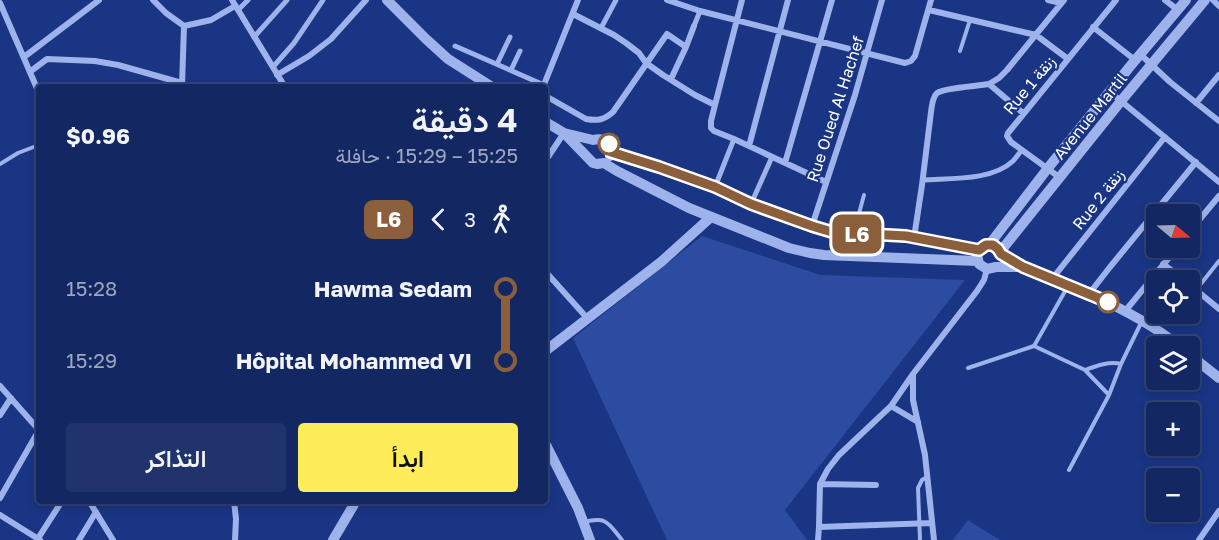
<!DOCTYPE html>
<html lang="ar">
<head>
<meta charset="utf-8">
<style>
  :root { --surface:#132862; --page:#20346b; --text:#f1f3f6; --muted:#9da6be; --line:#324477; --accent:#feec59 }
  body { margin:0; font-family:"Golos Text",Vazirmatn,sans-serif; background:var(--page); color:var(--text); direction:rtl; height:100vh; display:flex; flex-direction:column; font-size:22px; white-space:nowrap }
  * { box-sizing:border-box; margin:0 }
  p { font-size:20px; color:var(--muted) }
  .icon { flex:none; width:33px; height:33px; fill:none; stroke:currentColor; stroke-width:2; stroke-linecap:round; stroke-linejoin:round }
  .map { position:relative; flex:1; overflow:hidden; direction:ltr }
  .panel { position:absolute; left:36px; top:84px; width:512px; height:420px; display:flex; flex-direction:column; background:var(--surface); border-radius:6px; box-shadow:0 3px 9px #0003,0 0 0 2px var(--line); direction:rtl }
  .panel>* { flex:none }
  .badge { padding:0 12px; border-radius:9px; font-size:21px; line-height:39px }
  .needle { width:39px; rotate:109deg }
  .tools { position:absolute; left:1146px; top:204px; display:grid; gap:12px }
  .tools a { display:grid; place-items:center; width:54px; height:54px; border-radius:6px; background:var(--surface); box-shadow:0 3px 9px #0003,0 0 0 2px var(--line); font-size:30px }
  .map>.badge { position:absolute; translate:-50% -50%; box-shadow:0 0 0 3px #fff }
  .legs { display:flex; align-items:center; gap:9px; height:66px; padding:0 30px; font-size:20px }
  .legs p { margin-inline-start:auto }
  .summary { display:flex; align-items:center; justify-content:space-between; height:102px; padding:0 30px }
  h1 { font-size:33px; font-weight:600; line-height:45px }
  .primary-button { display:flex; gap:12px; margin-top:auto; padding:12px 30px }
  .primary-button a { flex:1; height:69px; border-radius:6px; background:var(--accent); color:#111; font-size:24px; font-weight:600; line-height:69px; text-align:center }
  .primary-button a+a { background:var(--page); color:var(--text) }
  ul { padding:0 30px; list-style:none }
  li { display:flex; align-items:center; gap:21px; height:72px; font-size:22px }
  li i { display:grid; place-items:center; width:9px; height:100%; margin:0 8px; background:currentColor }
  li i::after { content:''; width:15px; height:15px; margin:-8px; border:4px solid; border-radius:50%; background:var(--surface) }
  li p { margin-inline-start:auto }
  li:first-child i { background:linear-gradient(#0000 50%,currentColor 0) }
  li:last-child i { background:linear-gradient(currentColor 50%,#0000 0) }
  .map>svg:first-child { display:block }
  .green { fill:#2c4ca2 }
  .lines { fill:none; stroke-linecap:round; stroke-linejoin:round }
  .service { stroke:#9eb3eb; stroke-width:4 }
  .pedestrian { stroke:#9eb3eb; stroke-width:5 }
  .minor { stroke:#9eb3eb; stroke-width:6 }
  .tertiary { stroke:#9eb3eb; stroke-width:10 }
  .line-1-casing { stroke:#fff; stroke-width:14 }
  .line-1 { stroke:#8b5e3c; stroke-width:9 }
  .stop-1-dot { fill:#fff; stroke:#8b5e3c; stroke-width:3 }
  .labels { text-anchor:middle; stroke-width:4.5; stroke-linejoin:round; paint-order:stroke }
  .street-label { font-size:16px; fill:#fff; stroke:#193583 }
</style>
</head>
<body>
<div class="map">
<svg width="1219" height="540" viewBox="0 0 1219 540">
  <rect width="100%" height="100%" fill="#193583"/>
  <path class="green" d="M702,236L820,275L965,280L785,510L807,540H667L573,338Z
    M968,520L1000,540H953Z"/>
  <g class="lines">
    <path class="service" d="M960,51L970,20
      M0,164L18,153L39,145
      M854,232L864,195
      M1196,290L1219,261
      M1034,346L1085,370L1109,395L1069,470
      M968,368L1034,346L1068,286
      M1085,370C1096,366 1109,361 1121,364L1141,323
      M1109,395L1121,364
      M584,522C607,516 608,523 622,540
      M920,540L918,488L922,480L927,477"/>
    <path class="pedestrian" d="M238,10L248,0
      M694,26L700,11
      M601,28L616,0
      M254,37L287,0
      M455,46L544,85
      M497,64L510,37
      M273,67L294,43L323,0
      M511,70L520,51
      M923,180C950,178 992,181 1013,161C1016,158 1019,153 1022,150
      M715,187L734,139
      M751,204L772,157"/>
    <path class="minor" d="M153,0L166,13L184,26L211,20L235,6
      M232,0L285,87
      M667,0L700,11L905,63L911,61L915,56L931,0
      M742,0L715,105L711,121V128L714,131L734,139L826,182
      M1048,0L1061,3
      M1165,0L1178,10
      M1213,0L1219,6
      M0,3L39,93
      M929,10L1036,35L1068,59
      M573,14L614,35L626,43L639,53L646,63L663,75L695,95L715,105
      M1093,27L1135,60
      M686,47L694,26
      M1140,54L1170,82L1219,121
      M24,57L99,0
      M31,71L47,59L95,61L118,65L182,83
      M277,75L309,56L331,39L366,0
      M989,84L999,78L1007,70L1064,0
      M182,86L184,26
      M543,87L578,0
      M1110,92L1219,182
      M544,95L586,119C598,121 604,120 613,112L667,34L686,47L671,79
      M1196,103L1219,75
      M749,146L788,0
      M544,163L564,133
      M785,163L832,0
      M1059,177L1011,142L1007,136L1008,133L1116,0
      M812,226L855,95L882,0
      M1190,231L1219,196
      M914,238L922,185L931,112C932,106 932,98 937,93C943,88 979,86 989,84L1023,113
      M1163,264L1184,280
      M544,270L588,319
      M1052,279L1165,137
      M1190,285L1219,309
      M1089,294L1110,267L1196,162
      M1126,310L1177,248
      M913,375V400L925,455L934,540
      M0,386L39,430
      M891,406L918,422
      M0,415L11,398
      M820,484L876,485
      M0,498L39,430
      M89,501L113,540
      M234,501L236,519L235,540
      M0,515L40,540
      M819,527L932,523
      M37,540L62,501
      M79,540L96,512
      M818,540L819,527L820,484L828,469L839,455L891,406L913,374L977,291L984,280L987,269
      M1199,540L1219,511"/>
    <path class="tertiary" d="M387,0L426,39L448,59L492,87
      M544,121L564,133L593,163L597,164L604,163L617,171L689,208L789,248L810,253L824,255L977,261
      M564,133L593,140C605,137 613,144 610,156
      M611,151L659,167L715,187L751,204L812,226L832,232L906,236L979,250
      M989,245L1048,168L1132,64L1186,0
      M996,247C1018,272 1061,281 1091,295C1123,309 1152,324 1179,346
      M1000,252L1121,101L1205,0
      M977,254L979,264L987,269L996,267H1023
      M544,352L661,262L711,217
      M1190,355L1219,378
      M544,441L578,508L590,540
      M333,540L356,501"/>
  </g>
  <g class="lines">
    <g class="line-1-casing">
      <path id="line-1" d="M609,144L611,152L659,167L715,187L751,204L812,226L832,232L906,236L979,250L986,245H993L998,249L1001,254L1023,267L1108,302"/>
    </g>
    <use href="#line-1" class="line-1"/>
  </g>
  <g class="stop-1-dot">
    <circle cx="609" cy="144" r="10"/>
    <circle cx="1108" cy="302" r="10"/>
  </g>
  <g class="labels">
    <g class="street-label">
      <text transform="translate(1029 85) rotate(-50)" y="6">Rue 1 زنقة</text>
      <text transform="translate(835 109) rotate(-72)" y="6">Rue Oued Al Hachef</text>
      <text transform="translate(1090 116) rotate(-51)" y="6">Avenue Martil</text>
      <text transform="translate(1098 199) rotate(-52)" y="6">Rue 2 زنقة</text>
    </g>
  </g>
</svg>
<div class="tools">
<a><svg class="needle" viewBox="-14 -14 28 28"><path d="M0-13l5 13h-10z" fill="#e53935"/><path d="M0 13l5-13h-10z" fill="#9da6be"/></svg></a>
<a><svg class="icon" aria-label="locate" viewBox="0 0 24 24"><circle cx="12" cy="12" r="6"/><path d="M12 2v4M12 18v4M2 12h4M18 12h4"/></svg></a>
<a><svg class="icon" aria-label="layers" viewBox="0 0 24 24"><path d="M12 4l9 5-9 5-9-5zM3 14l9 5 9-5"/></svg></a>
<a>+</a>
<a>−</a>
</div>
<b class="badge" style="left:857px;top:234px;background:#8b5e3c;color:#fff">L6</b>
<section class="panel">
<div class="summary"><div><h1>4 دقيقة</h1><p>15:25 – 15:29 · حافلة</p></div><b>$0.96</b></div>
<div class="legs"><svg class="icon" aria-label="walk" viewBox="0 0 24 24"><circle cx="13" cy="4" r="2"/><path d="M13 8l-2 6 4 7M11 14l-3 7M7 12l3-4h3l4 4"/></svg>3<svg class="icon" aria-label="back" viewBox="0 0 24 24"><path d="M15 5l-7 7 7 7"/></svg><b class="badge" style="background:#8b5e3c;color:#fff">L6</b></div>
<ul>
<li><i style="color:#8b5e3c"></i><b>Hawma Sedam</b><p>15:28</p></li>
<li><i style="color:#8b5e3c"></i><b>Hôpital Mohammed VI</b><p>15:29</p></li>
</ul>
<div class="primary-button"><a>ابدأ</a><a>التذاكر</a></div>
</section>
</div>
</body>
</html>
